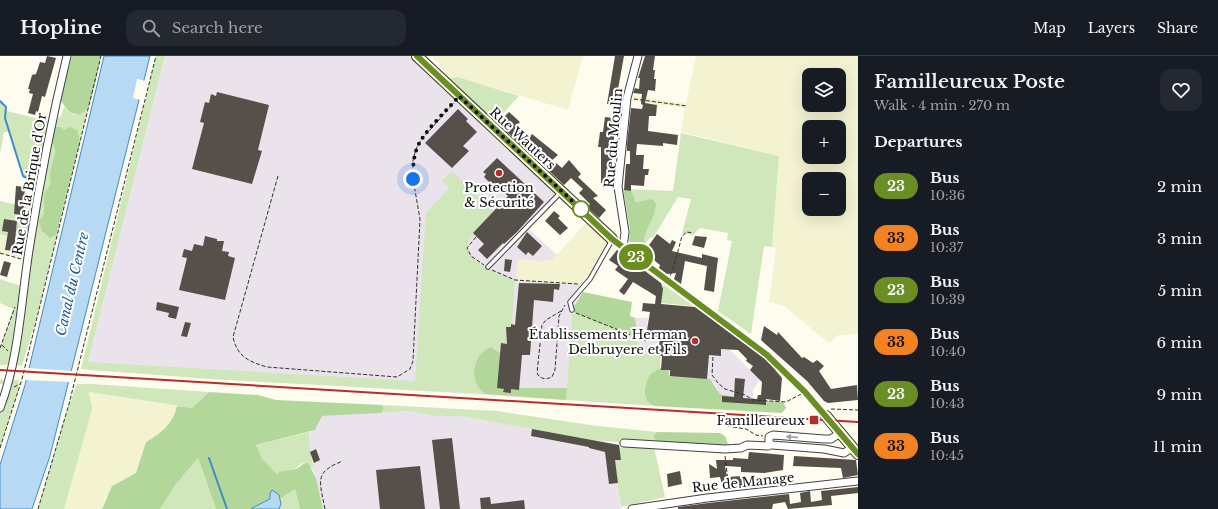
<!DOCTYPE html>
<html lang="en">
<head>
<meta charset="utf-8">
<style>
  :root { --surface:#171b24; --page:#242831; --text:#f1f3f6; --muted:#9ea1a6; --line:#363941 }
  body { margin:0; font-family:"Libre Baskerville",serif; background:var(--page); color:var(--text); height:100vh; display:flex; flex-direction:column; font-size:15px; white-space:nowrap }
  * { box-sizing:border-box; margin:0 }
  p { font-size:13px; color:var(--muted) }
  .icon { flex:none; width:22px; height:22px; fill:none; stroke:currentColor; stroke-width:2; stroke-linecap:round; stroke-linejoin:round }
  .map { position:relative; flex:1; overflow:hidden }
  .drawer { display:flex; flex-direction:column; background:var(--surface); width:360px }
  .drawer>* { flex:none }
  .badge { padding:0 8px; border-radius:13px; font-size:14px; line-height:26px }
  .controls { position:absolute; left:802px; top:12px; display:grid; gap:8px }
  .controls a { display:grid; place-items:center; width:44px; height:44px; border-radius:8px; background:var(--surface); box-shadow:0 4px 16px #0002; font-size:20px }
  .you { position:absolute; width:20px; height:20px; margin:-10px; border:3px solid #fff; border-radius:50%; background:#1a73e8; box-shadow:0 0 0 6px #1a73e833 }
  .map>.badge { position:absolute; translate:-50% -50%; box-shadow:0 0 0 2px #fff }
  h2 { padding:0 16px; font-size:15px; line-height:36px }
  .round { display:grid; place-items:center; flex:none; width:42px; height:42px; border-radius:12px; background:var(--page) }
  .summary { display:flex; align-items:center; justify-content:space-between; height:68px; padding:0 16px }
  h1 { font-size:19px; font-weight:600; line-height:30px }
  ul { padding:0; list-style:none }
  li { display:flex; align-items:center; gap:12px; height:52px; padding:0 16px }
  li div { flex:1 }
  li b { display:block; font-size:15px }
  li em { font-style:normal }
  li .badge { min-width:44px; font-weight:700; text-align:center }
  header { display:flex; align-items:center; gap:24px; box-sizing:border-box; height:56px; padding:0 20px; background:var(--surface); border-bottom:1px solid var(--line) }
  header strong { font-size:19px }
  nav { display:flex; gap:22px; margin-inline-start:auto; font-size:14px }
  .search { width:280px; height:36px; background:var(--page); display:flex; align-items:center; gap:10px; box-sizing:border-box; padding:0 14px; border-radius:12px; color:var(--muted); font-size:15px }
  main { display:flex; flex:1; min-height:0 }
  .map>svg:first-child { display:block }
  .industrial { fill:#ebe3ec }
  .farmland { fill:#f3f2d1; fill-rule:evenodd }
  .green { fill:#cfe7bb }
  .forest { fill:#b3d79b }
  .water { fill:#b7d9f3; stroke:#428bc6 }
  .pier { fill:#fefcef }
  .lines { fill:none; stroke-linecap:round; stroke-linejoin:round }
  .stream { stroke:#428bc6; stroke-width:2 }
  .building { fill:#56504b }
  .lane-casing { stroke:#414141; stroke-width:5.5 }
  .street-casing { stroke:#414141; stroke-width:9 }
  .secondary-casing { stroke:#303030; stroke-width:12 }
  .path { stroke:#303030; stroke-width:1; stroke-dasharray:4 2; stroke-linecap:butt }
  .lane { stroke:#fff; stroke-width:3.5 }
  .street { stroke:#fff; stroke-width:7 }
  .secondary { stroke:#faf6ae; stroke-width:10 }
  .rail { stroke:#b62d2d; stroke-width:2 }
  .oneway { fill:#9f9f9f }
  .line-casing { stroke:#fff; stroke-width:9 }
  .line { stroke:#6b8e23; stroke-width:6 }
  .walk { stroke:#0e0e0e; stroke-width:4; stroke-dasharray:0 7.2 }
  .poi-dot { fill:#b62d2d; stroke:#fff; stroke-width:1.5 }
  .stop-dot { fill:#fff; stroke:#6b8e23; stroke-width:2 }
  .labels { text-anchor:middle; stroke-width:4; stroke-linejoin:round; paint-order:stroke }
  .street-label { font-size:13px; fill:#0e0e0e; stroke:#fff }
  .poi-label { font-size:13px; fill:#0e0e0e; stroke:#fff; text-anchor:end }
  .water-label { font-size:14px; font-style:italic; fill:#1e5d99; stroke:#fff }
</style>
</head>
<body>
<header>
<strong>Hopline</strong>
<div class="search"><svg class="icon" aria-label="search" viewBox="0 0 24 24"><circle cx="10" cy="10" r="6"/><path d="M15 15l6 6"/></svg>Search here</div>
<nav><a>Map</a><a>Layers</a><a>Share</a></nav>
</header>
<main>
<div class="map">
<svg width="858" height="453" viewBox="0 0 858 453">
  <rect width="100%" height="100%" fill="#fefcef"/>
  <path class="industrial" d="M165,0H417L494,73L490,77L559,141L529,173L557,199L588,165V223L573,254L575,257L572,258L566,344L86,314Z
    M635,262H648L646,278L659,281L658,295L639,290Z
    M721,292H728L760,324L753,334V344L720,338L714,327L706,322L708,297Z
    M410,355L433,360H462L612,387L621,453H323L310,394L309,376L315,374L322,360Z"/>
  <path class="farmland" d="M431,0H583L568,54L458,21L442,24L439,21L443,13Z
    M696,0H858V278L838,279L829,287L784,250L769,246L776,192L772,191L779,100L681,76L685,52L632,45L633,40L686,47ZM809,19H839V49H809ZM809,71H839V101H809ZM809,123H839V153H809Z
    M591,162L612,183L585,229L519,225L516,219L518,205L521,203L542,205L553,203Z
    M0,178L30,186L27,204L0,197Z
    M89,336L177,350L175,360L169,367L156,381L146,386L136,417L106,441L102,453H64L91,344Z"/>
  <path class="green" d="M156,0H165L88,306L415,325L426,157L449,132L442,125L452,115L494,156L467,187L469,189L467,192C473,209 500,218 515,224L510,288H501L500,297L494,292L474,320L481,335L485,338L209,323L81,313Z
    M458,21L519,40L491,70L442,24Z
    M0,45L3,47L7,55L51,66L61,60L64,51L74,59L79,58L89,49L37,260L22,310L17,309L14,301L7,309H0V292L13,253L0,247V223L24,231L30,186L0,178V145L36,153L40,126L26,123L23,120L9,76H4L0,98Z
    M681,77L779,100L772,191L764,190L751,278L718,255L732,185L727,184L728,177L700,172L693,179L682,177L691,143L678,141L653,182L651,181L645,188C641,176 657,163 656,147L652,143L635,146L627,133L673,135Z
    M664,229L693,250L661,247L662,237L659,235Z
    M575,257L638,282L639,290L661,295L660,312L650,318C644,330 640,345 655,350L566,344L572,258Z
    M0,323L4,324L7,329L14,324H19L18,335L0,392V352L7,329L0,328Z
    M77,328H92L209,336L192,352L89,336L92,353L64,453H38L69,348Z
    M382,349L497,355L597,370L657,376L653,380L657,388L654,391L665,441L621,451L613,399H620L618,386L591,384L462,360H433L410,355L381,357L384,353Z
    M309,376L310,394L316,422L313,413L302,407L294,413L277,418C273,413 265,408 262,404C260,399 258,394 256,389Z
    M198,402L216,453H160L176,428Z
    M295,433L300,453H279L280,443Z"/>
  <path class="forest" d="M72,0H101C98,12 94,39 89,49C79,67 67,56 60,43Z
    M55,71H60L64,74L70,71L77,74L80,86L56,179L50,182L42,175L39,165L44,158V139L51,127C48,116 53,108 55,98C57,88 45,83 55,71Z
    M623,133C632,133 634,138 635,146C641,146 645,143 652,143L656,147C657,163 641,176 645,188L641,194L629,185L630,174Z
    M583,236L632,246L630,260L635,262L638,282L575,257L572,254Z
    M491,291L500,297L498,332H567L566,344L485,338C468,326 472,298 491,291Z
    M660,312L669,313V319L710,323L720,338L753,344L783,346L786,352L782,357L655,350C640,345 644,330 650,318Z
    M209,336L258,339L276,344L382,349L384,353L381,357L322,360L315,374L256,389L262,403L277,418C283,413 289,415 295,413C301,411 302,407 308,407L316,422L323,453H300L295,433L280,443L279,439L252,452V453H216L198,402L176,428L160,453H102L112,430L136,417L146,386C161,378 174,366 177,350L192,352Z
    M657,376L720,377L725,380L728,388L725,393L657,388L653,380Z"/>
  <path class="water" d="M104,0H150L50,400L32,453H0V409L25,329Z
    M272,434L279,439L281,448L279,453H252V452L270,443V438Z"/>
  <path class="pier" d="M137,23L146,25L141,44L133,42Z
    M27,312L73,315L70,326L24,324Z"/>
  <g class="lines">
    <path class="stream" d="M0,45L6,51L5,62L23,120L31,124
      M209,402L227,453"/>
  </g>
  <path class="building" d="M47,0L56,2L45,41L42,40L38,56L36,55L35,59L28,57L33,38L29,37L30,33H28L32,19L36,18L40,6L45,7Z
    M615,0H624L615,50L607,48Z
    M645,0H655L653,14H655L654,23H656L655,35L648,34L645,47L657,49L656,60H649L648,75L678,79L677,89L663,87V90L637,88L636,99H644L643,113H649L648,119H645L644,130L631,129V135L624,134L626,108H630V95H627V88L631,52L642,53L643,49L641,48L642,38L633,37L635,32L639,33L640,22H638Z
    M217,36L269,49L258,94L262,95L252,128L192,113L204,67L200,66L205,46L209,47L211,38L216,40Z
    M458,53L468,63L466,65L477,76L463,90L469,95L452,112L425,87Z
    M509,56L520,66L517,69L530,81L532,78L558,99L551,105L537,91L534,93L527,87L523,91L498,67Z
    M605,61L613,62L612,80H614V89L609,124L606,127H601V91H598L600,76H603Z
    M497,102L544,146L517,176L504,188L503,187L487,203L478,194L484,188L473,177L508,140L494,127L492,129L484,121L486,118L483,116Z
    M569,104L581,118L578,121L598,140L593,142L606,154L599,162L587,151L590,148L579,137L583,133L571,122L564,129L548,114L556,107L562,112Z
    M16,130L25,131L23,159L14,158Z
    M554,155L560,160L558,162L568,172L560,179L545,165Z
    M4,163L17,165L14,195L5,194L8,176L2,175Z
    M527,176L542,190L533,200L528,196L526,199L517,191Z
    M657,178L670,188L672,184L676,186L672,195L702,202V198L718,202L714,236L704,234L707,210L685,205L681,228L674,223L676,217L667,218L659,212L660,209L644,196Z
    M205,180L217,183V185H224L222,195L229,196L228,200L235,202L225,244L179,234L187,202L182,201L184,193L192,195L194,188L203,190Z
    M695,180L707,181L704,192L692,189Z
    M617,194L661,227L663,233L661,248L695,251L766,303L782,322L780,345L766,343V349L722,346V340L734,341L735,322L745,323L743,342L757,343L758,339H761L762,326L750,314L753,310L746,305L747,303L738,294L721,293V300L709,299L707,323L670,320V314H661L662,300H658L660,281L646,280L650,256L642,255L643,247L655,248L656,240L633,226L624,239L619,235L628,223L615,214L618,210L609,204Z
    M505,203L512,204L510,216L504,215Z
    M4,205L11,207L7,221L0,219Z
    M519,227L560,228L559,234L554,233L553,246L534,244L530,299H522L519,334L511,333V337L503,336L504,333L497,332L501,287L507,288L506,271H511V268L515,269Z
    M157,246L179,251L176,263L168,261L169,257L156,254Z
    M185,266L191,267L187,281L181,280Z
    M764,270L777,279L778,276L802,302L804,301L813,307L817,304L824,310L819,315L831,333L857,329L858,344L828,347L824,345L807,325L761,284Z
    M532,373L619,389L621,404H615L618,427L609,428L605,396L589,392V391L531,380Z
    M452,382L460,453H440L432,384Z
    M316,393L320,404L314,407L310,396Z
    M749,396L784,399L783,414L764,417L741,416V411L725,410L727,421L742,420V432H723L720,421L710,422L709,408L717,413L716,404H733V402L748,403Z
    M794,400L856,404L858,419L843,422L841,412L793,410Z
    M420,410L425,453H380L376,414Z
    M680,415L682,428L668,431L667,418Z
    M858,431V437L831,440L832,449L788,453L785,446L773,448L772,453H678V451L708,447L789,438L790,448L801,446L800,437L810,435L811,446L822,444L821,435Z
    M490,441L491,448L524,444L525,453H481L480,442Z"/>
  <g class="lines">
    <g class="lane-casing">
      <path id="lane" d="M488,211L561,136
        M572,254L570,246L590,223L612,184"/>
    </g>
    <g class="street-casing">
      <path id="street" d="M623,192L625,176L618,131L627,42L638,0
        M0,352C20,299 21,242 30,188C40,124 52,62 67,0
        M840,377L831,383H824L773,379L769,381V387L772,389L824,393L844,397L852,392
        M624,387L725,393L741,392L747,389L768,390
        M632,453L707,442L858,425"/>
    </g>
    <g class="secondary-casing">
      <path id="secondary" d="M417,0L612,183
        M826,360L858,398"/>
    </g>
    <path class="path" d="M634,43L687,50
      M278,120L233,281C237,301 250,306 267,311L397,321L410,313L413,305L420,163L413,123V104L416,93L421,84L454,47
      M476,181L467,192L471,200L484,209
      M0,197L21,203
      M492,214L515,224L578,228
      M668,225L674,210L682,180L687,176L693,177
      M561,255L546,264L542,269L537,317C540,323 545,324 552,321L555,314L559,260L565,249
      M576,257L646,285
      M2,289L8,295
      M0,292L15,251
      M713,301L712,319L718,327L725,333L745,339L753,344L786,346L805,336
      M14,331L20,328
      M831,353L858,354
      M727,370L746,373L756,379L763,380
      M0,392L22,323L101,0
      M725,400L729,433
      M38,453L69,348L156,0
      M325,453C320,426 313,416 343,405"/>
    <use href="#lane" class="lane"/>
    <use href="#street" class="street"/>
    <use href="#secondary" class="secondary"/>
    <path class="rail" d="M0,314L858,366"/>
  </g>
  <defs><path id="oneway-solid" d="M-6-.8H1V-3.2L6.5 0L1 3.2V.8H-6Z"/></defs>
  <use class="oneway" href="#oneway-solid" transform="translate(792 381) rotate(-176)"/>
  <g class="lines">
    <g class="line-casing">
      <path id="line" d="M417,0L612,183L767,299L805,336L858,398"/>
    </g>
    <use href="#line" class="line"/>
    <path class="walk" d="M413,123C413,114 413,104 416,95C421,77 447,55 459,40L581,153"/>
  </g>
  <g class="poi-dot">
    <circle cx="499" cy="117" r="4"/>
    <circle cx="695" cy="285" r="4"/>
    <rect x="809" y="359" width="10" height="10" rx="2"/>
  </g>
  <circle class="stop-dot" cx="581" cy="153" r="8"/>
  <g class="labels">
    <g class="street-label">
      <text transform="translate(523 82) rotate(43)" y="5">Rue Wauters</text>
      <text transform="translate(613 82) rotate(-85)" y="5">Rue du Moulin</text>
      <text transform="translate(29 128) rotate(-80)" y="5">Rue de la Brique d'Or</text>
      <text transform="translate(743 426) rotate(-6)" y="5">Rue de Manage</text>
    </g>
    <g class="poi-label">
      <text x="499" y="136" text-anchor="middle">Protection<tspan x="499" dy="15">&amp; Sécurité</tspan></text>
      <text x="687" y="283">Établissements Herman<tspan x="687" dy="15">Delbruyere et Fils</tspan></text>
      <text x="805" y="369">Familleureux</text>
    </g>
    <g class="water-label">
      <text transform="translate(72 228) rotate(-77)" y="5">Canal du Centre</text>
    </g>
  </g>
</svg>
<div class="controls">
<a><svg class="icon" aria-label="layers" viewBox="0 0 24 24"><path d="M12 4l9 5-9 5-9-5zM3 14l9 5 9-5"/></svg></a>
<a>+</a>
<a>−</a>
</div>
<div class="you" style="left:413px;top:123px"></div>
<b class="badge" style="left:636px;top:201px;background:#6b8e23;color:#fff">23</b>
</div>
<section class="drawer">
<div class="summary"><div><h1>Familleureux Poste</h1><p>Walk · 4 min · 270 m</p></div><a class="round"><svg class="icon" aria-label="heart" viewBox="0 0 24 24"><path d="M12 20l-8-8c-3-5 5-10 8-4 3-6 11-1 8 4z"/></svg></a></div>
<h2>Departures</h2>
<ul>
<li><span class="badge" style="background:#6b8e23;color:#fff">23</span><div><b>Bus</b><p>10:36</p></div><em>2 min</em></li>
<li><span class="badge" style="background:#f58220;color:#111">33</span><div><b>Bus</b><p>10:37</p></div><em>3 min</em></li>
<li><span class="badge" style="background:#6b8e23;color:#fff">23</span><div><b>Bus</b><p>10:39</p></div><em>5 min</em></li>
<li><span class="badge" style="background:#f58220;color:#111">33</span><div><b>Bus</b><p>10:40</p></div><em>6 min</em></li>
<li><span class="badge" style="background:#6b8e23;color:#fff">23</span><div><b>Bus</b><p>10:43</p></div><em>9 min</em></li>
<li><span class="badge" style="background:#f58220;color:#111">33</span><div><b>Bus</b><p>10:45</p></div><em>11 min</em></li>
</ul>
</section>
</main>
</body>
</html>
